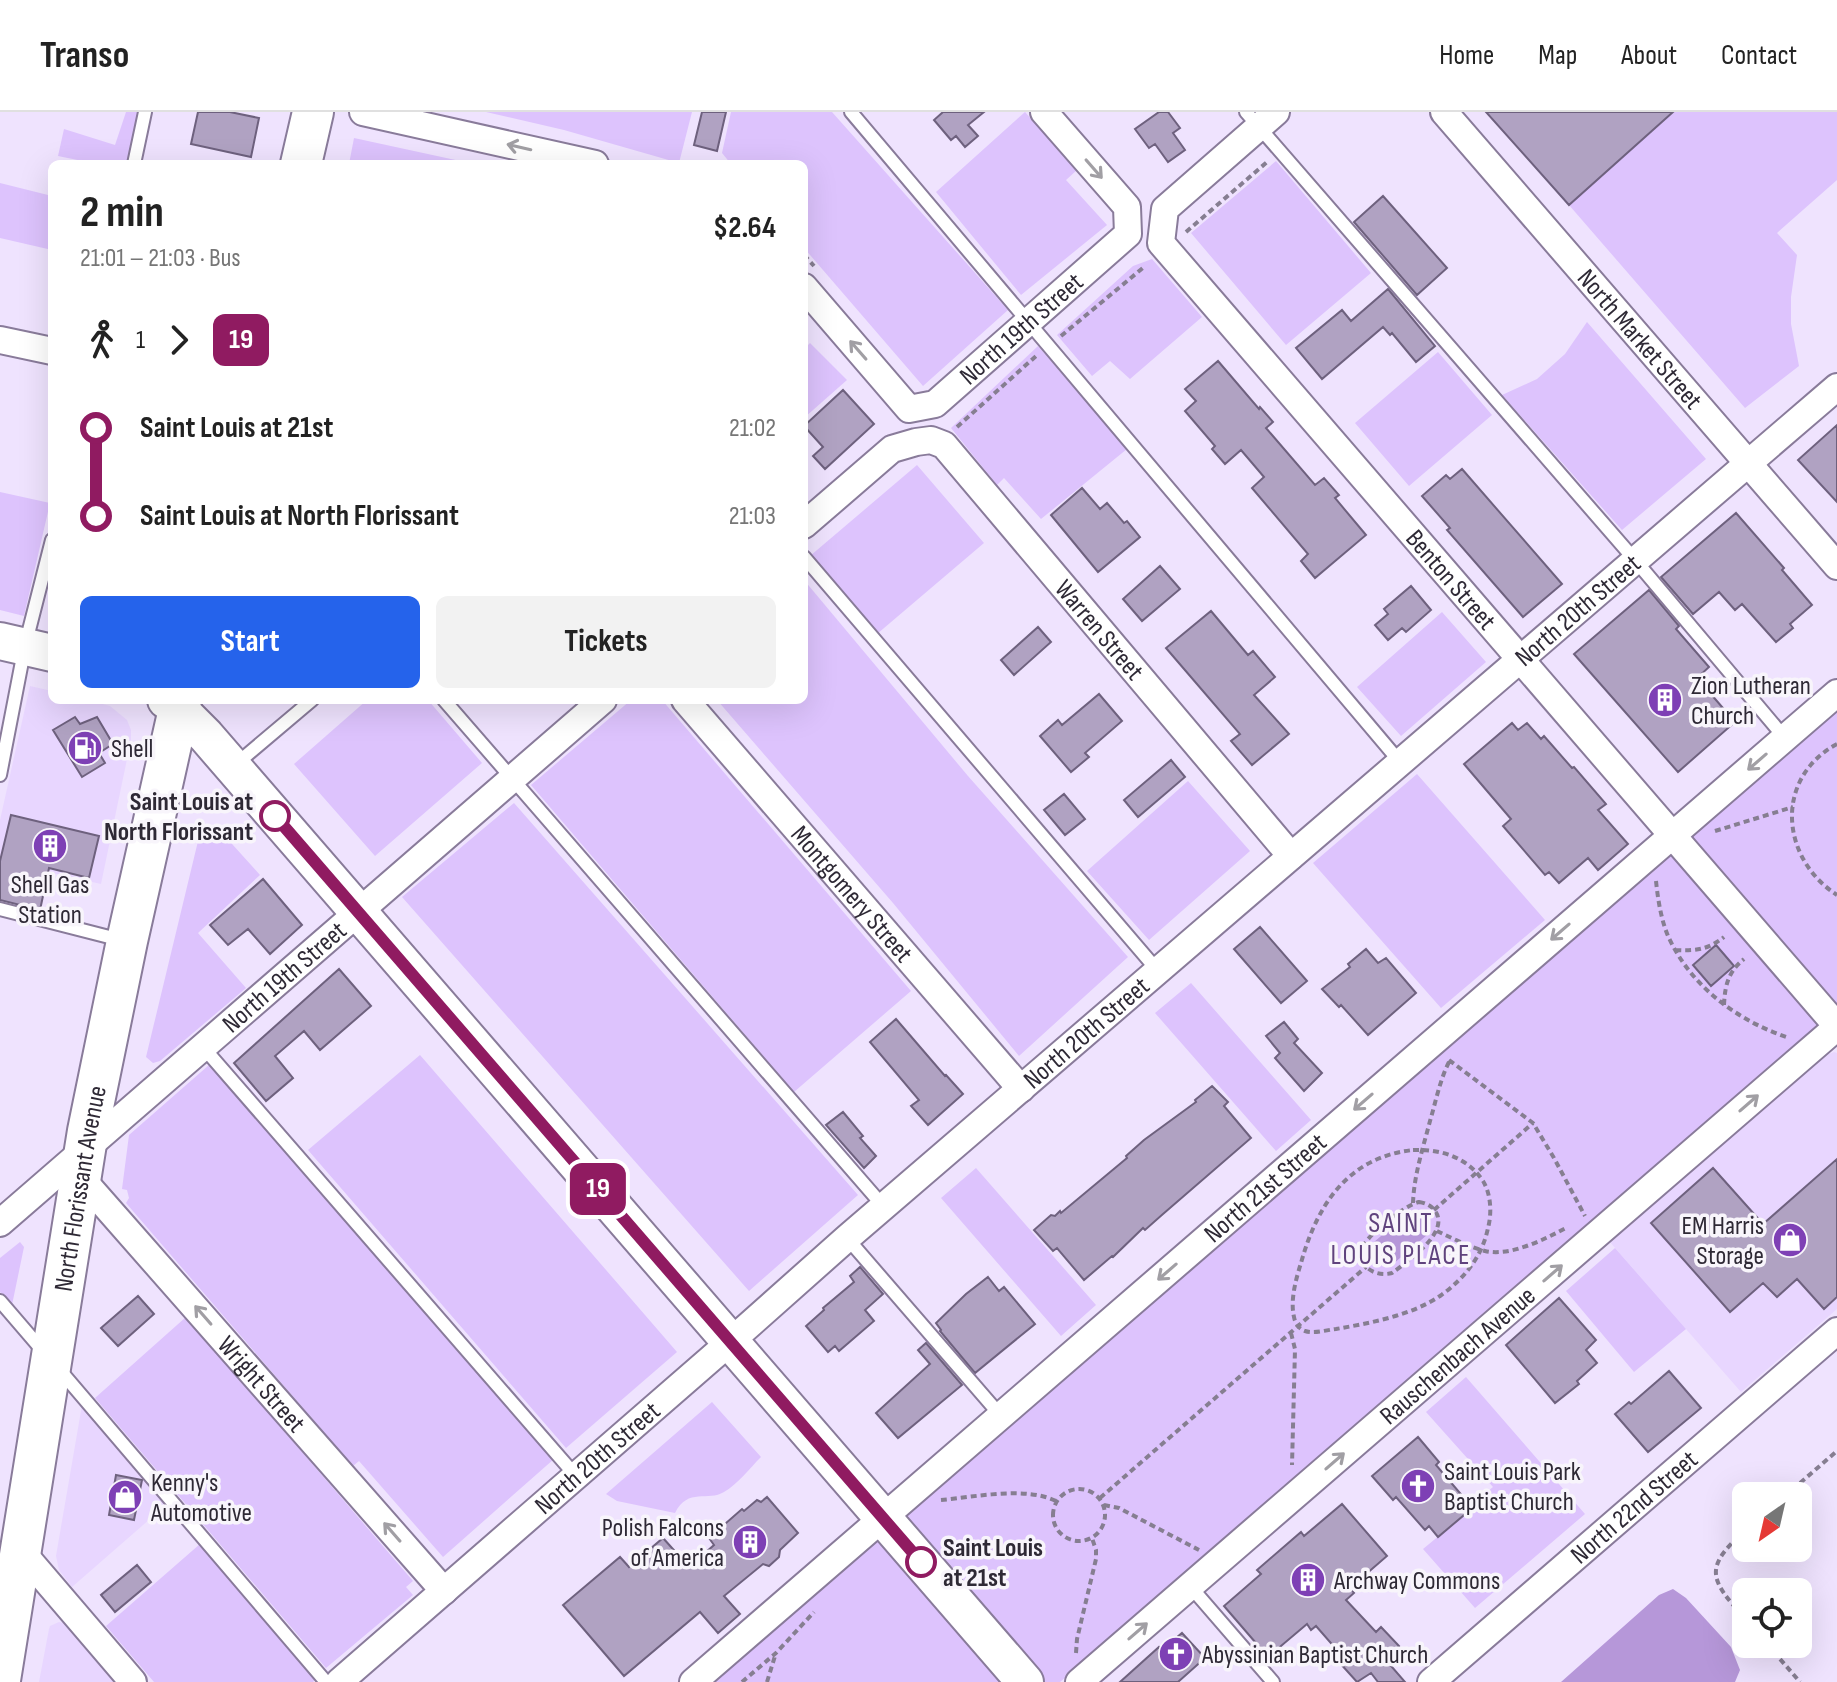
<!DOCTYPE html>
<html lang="en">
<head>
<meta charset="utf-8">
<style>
  :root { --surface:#fff; --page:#f2f2f2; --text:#222; --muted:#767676; --line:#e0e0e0; --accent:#2563eb }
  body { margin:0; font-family:"Sofia Sans Condensed",sans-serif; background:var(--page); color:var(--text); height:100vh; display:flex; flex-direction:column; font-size:30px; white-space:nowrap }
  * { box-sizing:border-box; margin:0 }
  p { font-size:26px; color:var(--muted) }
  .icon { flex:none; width:44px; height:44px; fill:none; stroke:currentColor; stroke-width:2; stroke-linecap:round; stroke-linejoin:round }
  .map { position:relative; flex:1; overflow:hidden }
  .panel { position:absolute; left:48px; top:48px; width:760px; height:544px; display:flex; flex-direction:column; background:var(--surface); border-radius:12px; box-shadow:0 8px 32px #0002 }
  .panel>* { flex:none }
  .badge { padding:0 16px; border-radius:12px; font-size:28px; line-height:52px }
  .needle { width:52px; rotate:214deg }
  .buttons { position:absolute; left:1732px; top:1370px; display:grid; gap:16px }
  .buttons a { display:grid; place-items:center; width:80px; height:80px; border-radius:12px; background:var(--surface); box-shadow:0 8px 32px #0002; font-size:40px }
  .map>.badge { position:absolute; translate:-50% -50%; box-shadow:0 0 0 4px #fff }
  .legs { display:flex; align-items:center; gap:12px; height:88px; padding:0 32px; font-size:26px }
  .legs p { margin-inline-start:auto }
  .head { display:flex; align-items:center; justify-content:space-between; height:136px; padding:0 32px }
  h1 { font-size:44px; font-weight:700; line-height:60px }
  .cta { display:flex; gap:16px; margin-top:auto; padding:16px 32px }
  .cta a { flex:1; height:92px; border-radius:12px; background:var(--accent); color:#fff; font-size:32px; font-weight:700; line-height:92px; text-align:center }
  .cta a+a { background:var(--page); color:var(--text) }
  ul { padding:0 32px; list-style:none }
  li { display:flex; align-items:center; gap:28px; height:88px; font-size:30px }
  li i { display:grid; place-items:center; width:12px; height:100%; margin:0 10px; background:currentColor }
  li i::after { content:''; width:20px; height:20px; margin:-10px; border:6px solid; border-radius:50%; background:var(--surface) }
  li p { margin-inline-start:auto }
  li:first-child i { background:linear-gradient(#0000 50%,currentColor 0) }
  li:last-child i { background:linear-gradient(currentColor 50%,#0000 0) }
  header { display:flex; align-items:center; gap:48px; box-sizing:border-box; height:112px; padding:0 40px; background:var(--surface); border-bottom:2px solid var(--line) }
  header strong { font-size:38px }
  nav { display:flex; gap:44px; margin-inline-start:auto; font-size:28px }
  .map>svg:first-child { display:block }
  .built { fill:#e8d6ff }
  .green { fill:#ddc3fd }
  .water { fill:#b697d9 }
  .building { fill:#b0a2c2; stroke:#6e617e; stroke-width:2 }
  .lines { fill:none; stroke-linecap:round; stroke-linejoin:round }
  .lane-casing { stroke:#897b9a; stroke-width:16 }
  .street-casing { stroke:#897b9a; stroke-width:30 }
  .secondary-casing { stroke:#897b9a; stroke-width:40 }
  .primary-casing { stroke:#897b9a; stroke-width:44 }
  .path { stroke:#867e91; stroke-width:4; stroke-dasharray:6 4; stroke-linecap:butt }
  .lane { stroke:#fff; stroke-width:12 }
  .street { stroke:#fff; stroke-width:26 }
  .secondary { stroke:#fff; stroke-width:36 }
  .primary { stroke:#fff; stroke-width:40 }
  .oneway { stroke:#a19fa4 }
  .line-1-casing { stroke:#fff; stroke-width:18 }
  .line-1 { stroke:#901b61; stroke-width:12 }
  .stop-1-dot { fill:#fff; stroke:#901b61; stroke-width:4 }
  .labels { text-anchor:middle; stroke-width:7; stroke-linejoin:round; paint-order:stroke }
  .street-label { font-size:26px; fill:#2e2935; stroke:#f8f5fb }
  .poi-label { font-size:26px; fill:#2e2935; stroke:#f8f5fb; text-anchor:start }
  .stop-label { font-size:26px; font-weight:bold; fill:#2e2935; stroke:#f8f5fb; text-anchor:end }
  .neighbourhood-label { font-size:28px; letter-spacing:2px; fill:#60437e; stroke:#f8f5fb }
</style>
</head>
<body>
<header>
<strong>Transo</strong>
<nav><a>Home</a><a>Map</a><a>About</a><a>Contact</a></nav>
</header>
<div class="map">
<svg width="1837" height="1570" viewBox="0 0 1837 1570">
  <rect width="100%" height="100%" fill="#efe3fe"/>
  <path class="built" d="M30,574L52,579V588H88L110,594L127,608L131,618V628L101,772L0,749V708Z
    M1834,940L1837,941V1197L1741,1280L1609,1129L1821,945Z
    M82,1293L166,1393L72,1475L59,1458L56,1444Z
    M59,1510L64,1511L114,1570H39L49,1517L50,1514Z"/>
  <path class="green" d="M126,0H143L129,52H97L58,44L64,17L115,33Z
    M486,0H692L679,51L564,18Z
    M731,0H832L1008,198L923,274L804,136V52H731L722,41Z
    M1025,0L1077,58L1066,68L1107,113L1021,183L936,80Z
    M1674,0H1837V68L1777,121L1797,143L1791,185V212L1799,254L1745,296L1569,93Z
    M354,26L474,52H349Z
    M1276,49L1371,161L1286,233L1191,121Z
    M0,71L52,84V138L0,126Z
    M1152,147L1202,205L1130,267L1110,249L1092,264L1057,223L1133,154Z
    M1587,210L1706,347L1622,418L1502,283L1537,267L1565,242Z
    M810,231L847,268L804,306V237Z
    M1038,234L1127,337L1041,407L1004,366L997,373L951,316Z
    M1438,240L1492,303L1409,374L1355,311Z
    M917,353L984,431L877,522L810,444Z
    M0,380L50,391L24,504L0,498Z
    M804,468L968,664L1128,845L1019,944L893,791L717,588H804Z
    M1442,500L1486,550L1401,624L1357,575Z
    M367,588H428L482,651L375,744L294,652Z
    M631,588H662L911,879L794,980L531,673Z
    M1837,597V901L1809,923L1060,1570H712Z
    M1417,662L1545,808L1441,896L1313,751Z
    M1188,669L1250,739L1149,828L1087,759Z
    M514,691L858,1083L749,1179L402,785Z
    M214,712L260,763L198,821L246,876L160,949L153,951L146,945L199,725Z
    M1191,871L1311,1008L1276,1039L1155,901Z
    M420,943L677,1240L566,1336L308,1038Z
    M209,953L554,1347L443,1445L359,1349L353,1354L126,1091L129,1086L127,1078L122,1077L129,1023Z
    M976,1056L1096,1193L1061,1224L941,1086Z
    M20,1130L24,1135L12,1193L0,1180V1146Z
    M1615,1136L1686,1217L1634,1260L1566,1179Z
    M186,1205L413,1469L406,1475L413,1483L326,1556L95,1286Z
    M1466,1265L1585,1402L1475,1496L1423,1437L1469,1399L1468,1395L1493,1375L1426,1300Z
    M712,1290L761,1345C749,1357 738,1372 724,1380C708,1390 688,1375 675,1401L617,1389L606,1382Z
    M200,1432L315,1568L313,1570H154L106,1514Z"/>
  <path class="water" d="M1419,1100L1428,1107L1429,1114L1424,1120L1427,1123L1393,1152L1390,1149L1385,1153L1374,1149L1372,1143L1376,1134L1374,1130L1408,1101L1411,1104Z
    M1673,1477L1686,1486L1731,1535L1740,1558L1735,1570H1561L1659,1483Z"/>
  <path class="building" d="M198,0H230L259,6L251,45L191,32Z
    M702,0H726L717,39L694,33Z
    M943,0H984L968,13L978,24L965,35L956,24L951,28L934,8Z
    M1159,0H1168L1180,16L1173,21L1185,38L1168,50L1155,32L1149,36L1135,17Z
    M1486,0H1673L1569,93Z
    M1383,84L1447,156L1417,183L1354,110Z
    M1388,177L1435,234L1416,250L1392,221L1390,223L1383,215L1322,267L1296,236L1342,198L1351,209Z
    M1218,249L1259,297L1260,295L1273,310L1266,316L1315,373L1324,366L1339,383L1335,386L1366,423L1315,466L1301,449L1308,442L1252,376L1264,365L1241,338L1225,352L1212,337L1215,334L1185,299L1196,289L1185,277Z
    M843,278L874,312L825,357L813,344L823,335L804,314Z
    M1837,313V390L1798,348Z
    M1462,357L1562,472L1523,505L1447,418L1450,416L1422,384L1446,363L1450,367Z
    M1082,376L1100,397L1107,391L1124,411L1127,409L1140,425L1098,460L1051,403Z
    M1736,401L1784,456L1782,458L1812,493L1790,512L1793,516L1776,530L1742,492L1735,498L1719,480L1693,502L1661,465Z
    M1160,454L1180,477L1142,509L1123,487Z
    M1411,474L1431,498L1406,520L1402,516L1388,528L1375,513L1388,502L1384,497Z
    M1649,478L1679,514L1676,517L1709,555L1697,566L1735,610L1678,660L1574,542Z
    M1211,499L1248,543L1253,539L1275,565L1254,583L1289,622L1252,653L1231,629L1240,622L1166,536Z
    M1038,515L1051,530L1014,563L1001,548Z
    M1099,582L1122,609L1085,641L1089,645L1071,660L1040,624L1058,608L1062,613Z
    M75,605L80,612L97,605L113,632L99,641L105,651L82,665L53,618Z
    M1512,611L1518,618L1527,611L1541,627L1544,624L1572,656L1574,655L1606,692L1598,698L1628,732L1598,758L1588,746L1559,771L1549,760L1545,763L1503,714L1511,707L1464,652Z
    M1171,648L1185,665L1138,705L1124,688Z
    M1064,682L1085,707L1065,723L1044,698Z
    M11,703L99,724L89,766L49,756L40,798L0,788V749Z
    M263,767L302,813L270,842L248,817L228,833L210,813Z
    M1260,815L1307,869L1281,891L1234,837Z
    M1716,833L1734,854L1711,874L1693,853Z
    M1366,837L1378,851L1386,846L1416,881L1368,923L1341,893L1339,895L1322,877L1350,855L1348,852Z
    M339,857L371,894L320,938L304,919L275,944L293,966L266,989L234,951Z
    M896,907L945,964L946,963L963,982L928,1013L911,994L919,988L870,930Z
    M1284,910L1298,927L1294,931L1322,961L1304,979L1275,946L1280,941L1266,924Z
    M1212,974L1228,990L1224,994L1251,1026L1163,1102L1145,1118L1143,1116L1113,1145L1112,1144L1084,1168L1057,1136L1053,1139L1034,1118L1051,1103L1055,1104L1060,1099L1061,1101L1127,1046L1126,1044L1144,1028L1196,990L1195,988Z
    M843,1000L863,1024L860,1026L876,1044L864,1056L826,1013Z
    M1837,1047V1185L1824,1197L1797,1167L1777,1185L1763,1171L1730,1200L1651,1111L1713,1056L1763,1112Z
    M860,1155L883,1182L865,1198L874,1209L839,1239L835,1234L828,1240L806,1214L824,1198L823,1196L854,1170L850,1164Z
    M988,1165L999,1179L1004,1175L1035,1212L975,1261L940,1219L941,1218L936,1211L966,1182Z
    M138,1184L154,1202L118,1234L101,1216Z
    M1559,1186L1596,1228L1586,1238L1597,1251L1577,1269L1579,1272L1555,1291L1506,1233Z
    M926,1231L962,1273L898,1326L876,1301L930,1252L918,1238Z
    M1669,1259L1701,1296L1648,1340L1615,1302L1629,1290L1631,1292Z
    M1418,1325L1439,1350L1436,1353L1465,1387L1463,1389L1470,1398L1438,1425L1429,1414L1425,1418L1396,1385L1393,1388L1372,1364Z
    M116,1363L142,1368L134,1408L109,1403Z
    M767,1385L798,1421L780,1438L779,1445L769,1454L763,1452L724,1484L740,1502L718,1521L700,1500L624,1564L563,1493L620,1445L629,1455L663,1426L689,1455L714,1433L709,1426L742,1397L744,1399L757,1388L761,1390Z
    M1342,1392L1387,1444L1350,1476L1354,1481L1346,1488L1376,1520L1381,1515L1399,1534L1385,1547L1405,1570H1378L1371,1561L1357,1570L1339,1550L1344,1546L1316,1514L1311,1518L1307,1512L1268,1545L1224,1494L1261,1462L1257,1458L1301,1420L1304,1424Z
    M137,1453L151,1470L115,1500L101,1483Z
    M1182,1521L1205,1546L1178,1570H1120L1159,1535L1162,1538Z"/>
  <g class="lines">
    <g class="lane-casing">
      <path id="lane" d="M851,0L1400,650
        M1246,0L1635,448L1785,626
        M134,52L145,0
        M804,445L1158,859
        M444,588L884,1095
        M235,653L312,588
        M0,663L25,534L52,428
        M0,797L121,828
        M203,935L576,1364
        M847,1126L1001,1304
        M0,1189L43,1239
        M58,1256L326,1570
        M1190,1474L1273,1570"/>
    </g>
    <g class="street-casing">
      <g id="street">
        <path d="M363,0L595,52"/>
        <path id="s1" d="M1276,0L1165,97L1161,131L1837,914"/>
        <path id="s2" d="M1444,0L1837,454"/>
        <path id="s3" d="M804,175L909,297L935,292L1128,122L1127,95L1044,0"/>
        <path d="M0,228L52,239"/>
        <path id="s4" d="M804,413L892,337L916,330L931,328L944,333L1291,744"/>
        <path id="s5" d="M685,588L1021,977"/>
        <path id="s6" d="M81,1066L444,1479"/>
        <path id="s7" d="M0,1111L603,588"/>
        <path d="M21,1439L133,1570"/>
        <path id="s8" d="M339,1570L730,1230L847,1126L1837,275"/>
        <path id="s9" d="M693,1570L1837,581"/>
        <path id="s10" d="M1079,1570L1837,915"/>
        <path id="s11" d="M1431,1570L1837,1219"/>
      </g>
    </g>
    <g class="secondary-casing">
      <path id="secondary" d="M0,529L52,541
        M166,588L179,597L206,624L1025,1570"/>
    </g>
    <g class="primary-casing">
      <g id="primary">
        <path d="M301,52L313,0"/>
        <path id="s12" d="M0,1568L88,1019L127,829L181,588"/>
      </g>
    </g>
    <path class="path" d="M721,49L723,52
      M1186,120L1267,50
      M804,143L814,154
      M1061,224L1144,155
      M957,315L1036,244
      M1837,632C1774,666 1780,746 1837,783
      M1715,719L1793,695
      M1656,769C1658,788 1661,807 1668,824C1691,875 1738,909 1789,926
      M1675,838C1695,839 1708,838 1724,825
      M1724,893C1725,873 1728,860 1744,847
      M1449,948L1533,1011L1554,1046L1585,1104
      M1413,1038C1441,1037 1467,1045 1483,1069C1491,1082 1492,1101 1488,1116C1482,1145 1464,1167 1440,1184C1410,1204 1370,1211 1336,1217C1326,1218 1314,1222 1305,1219C1299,1217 1295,1211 1294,1205C1290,1188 1296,1167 1301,1151C1317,1093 1348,1045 1413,1038Z
      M1419,1090C1425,1091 1431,1093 1435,1099C1451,1120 1407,1150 1392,1161C1374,1166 1354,1152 1364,1133C1370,1121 1405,1093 1419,1090Z
      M1413,1091C1414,1063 1423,1036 1430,1009C1436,989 1440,967 1450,948
      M1434,1098L1533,1011
      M1437,1119C1452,1126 1469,1135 1485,1139C1510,1145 1545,1127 1566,1116
      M1291,1221L1295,1237L1292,1353
      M1053 1403a26 26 0 1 1 52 0a26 26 0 1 1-52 0Z
      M1785,1384L1837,1339
      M1100,1386L1366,1155
      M941,1388C975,1385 1026,1374 1056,1389
      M1104,1393L1119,1396L1199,1438
      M1746,1418C1701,1457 1711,1468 1746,1508
      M1767,1532L1800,1570
      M1076,1541L1077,1527L1096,1447V1438L1092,1426
      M742,1570L776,1541L814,1500
      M767,1570L775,1544"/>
    <use href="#lane" class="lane"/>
    <use href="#street" class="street"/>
    <use href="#secondary" class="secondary"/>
    <use href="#primary" class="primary"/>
  </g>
  <defs><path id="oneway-shaft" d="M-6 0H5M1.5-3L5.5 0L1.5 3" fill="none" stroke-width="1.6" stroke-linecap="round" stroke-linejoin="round" transform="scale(2)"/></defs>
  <g class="oneway">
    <use href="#oneway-shaft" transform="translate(519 35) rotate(-167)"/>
    <use href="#oneway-shaft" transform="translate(1094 57) rotate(49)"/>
    <use href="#oneway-shaft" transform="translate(858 238) rotate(-131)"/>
    <use href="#oneway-shaft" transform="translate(1757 650) rotate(139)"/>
    <use href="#oneway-shaft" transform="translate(1560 820) rotate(139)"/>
    <use href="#oneway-shaft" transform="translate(1363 990) rotate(139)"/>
    <use href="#oneway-shaft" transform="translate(1749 991) rotate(-41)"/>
    <use href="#oneway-shaft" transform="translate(1167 1160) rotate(139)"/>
    <use href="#oneway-shaft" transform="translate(1553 1161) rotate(-41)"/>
    <use href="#oneway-shaft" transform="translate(203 1203) rotate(-131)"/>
    <use href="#oneway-shaft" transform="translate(1335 1349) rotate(-41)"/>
    <use href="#oneway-shaft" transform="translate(392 1420) rotate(-131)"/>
    <use href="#oneway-shaft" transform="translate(1138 1519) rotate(-41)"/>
  </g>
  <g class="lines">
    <g class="line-1-casing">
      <path id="line-1" d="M275,704L921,1450"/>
    </g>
    <use href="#line-1" class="line-1"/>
  </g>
  <defs>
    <g id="building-disc" transform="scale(1.8)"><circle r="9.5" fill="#7e40b5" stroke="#f8f5fb"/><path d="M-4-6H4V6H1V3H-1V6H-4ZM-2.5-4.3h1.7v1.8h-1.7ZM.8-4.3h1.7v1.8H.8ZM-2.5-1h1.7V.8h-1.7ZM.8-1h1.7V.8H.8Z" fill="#fff"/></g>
    <g id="fuel-disc" transform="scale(1.8)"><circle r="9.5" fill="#7e40b5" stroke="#f8f5fb"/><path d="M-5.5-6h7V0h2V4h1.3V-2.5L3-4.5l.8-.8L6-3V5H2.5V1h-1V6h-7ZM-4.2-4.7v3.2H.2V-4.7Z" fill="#fff"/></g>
    <g id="shop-disc" transform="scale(1.8)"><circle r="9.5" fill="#7e40b5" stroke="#f8f5fb"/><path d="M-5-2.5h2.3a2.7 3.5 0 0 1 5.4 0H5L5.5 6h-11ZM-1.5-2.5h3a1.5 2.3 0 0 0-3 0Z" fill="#fff"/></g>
    <g id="church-disc" transform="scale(1.8)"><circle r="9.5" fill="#7e40b5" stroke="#f8f5fb"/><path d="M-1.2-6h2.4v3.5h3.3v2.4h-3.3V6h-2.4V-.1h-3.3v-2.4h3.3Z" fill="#fff"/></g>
  </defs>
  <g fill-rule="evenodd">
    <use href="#building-disc" x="1665" y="588"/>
    <use href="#fuel-disc" x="85" y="636"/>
    <use href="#building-disc" x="50" y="734"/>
    <use href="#shop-disc" x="1790" y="1128"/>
    <use href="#church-disc" x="1418" y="1374"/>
    <use href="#shop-disc" x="125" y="1385"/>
    <use href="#building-disc" x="750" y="1430"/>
    <use href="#building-disc" x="1308" y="1468"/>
    <use href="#church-disc" x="1176" y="1542"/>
  </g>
  <g class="stop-1-dot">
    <circle cx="275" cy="704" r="14"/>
    <circle cx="921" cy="1450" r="14"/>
  </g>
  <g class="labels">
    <g class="street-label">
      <text dy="9" stroke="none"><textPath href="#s3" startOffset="302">North 19th Street</textPath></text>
      <text dy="9" stroke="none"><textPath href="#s2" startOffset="300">North Market Street</textPath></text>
      <text dy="9" stroke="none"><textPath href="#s1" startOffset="626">Benton Street</textPath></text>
      <text dy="9" stroke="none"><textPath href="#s8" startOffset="1638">North 20th Street</textPath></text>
      <text dy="9" stroke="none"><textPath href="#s4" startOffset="412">Warren Street</textPath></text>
      <text dy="9" stroke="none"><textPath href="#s5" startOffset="256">Montgomery Street</textPath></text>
      <text dy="9" stroke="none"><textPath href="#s7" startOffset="376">North 19th Street</textPath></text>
      <text dy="9" stroke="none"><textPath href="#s8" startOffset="990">North 20th Street</textPath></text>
      <text dy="9" stroke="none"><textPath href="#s9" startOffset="756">North 21st Street</textPath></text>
      <text dy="9" stroke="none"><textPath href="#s12" startOffset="498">North Florissant Avenue</textPath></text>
      <text dy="9" stroke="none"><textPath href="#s10" startOffset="500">Rauschenbach Avenue</textPath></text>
      <text dy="9" stroke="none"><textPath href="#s6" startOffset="274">Wright Street</textPath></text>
      <text dy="9" stroke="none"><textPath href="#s8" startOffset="342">North 20th Street</textPath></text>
      <text dy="9" stroke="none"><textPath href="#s11" startOffset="268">North 22nd Street</textPath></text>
    </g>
    <g class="poi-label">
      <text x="1691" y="582">Zion Lutheran<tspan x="1691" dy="30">Church</tspan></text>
      <text x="111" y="645">Shell</text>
      <text x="50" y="781" text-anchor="middle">Shell Gas<tspan x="50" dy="30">Station</tspan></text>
      <text x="1764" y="1122" text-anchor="end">EM Harris<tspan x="1764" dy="30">Storage</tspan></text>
      <text x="1444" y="1368">Saint Louis Park<tspan x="1444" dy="30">Baptist Church</tspan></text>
      <text x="151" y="1379">Kenny's<tspan x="151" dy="30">Automotive</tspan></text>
      <text x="724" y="1424" text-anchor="end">Polish Falcons<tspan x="724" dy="30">of America</tspan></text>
      <text x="1334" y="1477">Archway Commons</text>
      <text x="1202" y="1551">Abyssinian Baptist Church</text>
    </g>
    <g class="stop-label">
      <text x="253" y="698">Saint Louis at<tspan x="253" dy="30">North Florissant</tspan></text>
      <text x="943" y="1444" text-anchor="start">Saint Louis<tspan x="943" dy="30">at 21st</tspan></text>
    </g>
    <g class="neighbourhood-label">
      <text x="1401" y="1120">SAINT<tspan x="1401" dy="32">LOUIS PLACE</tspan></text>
    </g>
  </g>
</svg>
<div class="buttons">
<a><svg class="needle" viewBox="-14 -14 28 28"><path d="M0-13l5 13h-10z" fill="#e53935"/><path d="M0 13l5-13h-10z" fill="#767676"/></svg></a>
<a><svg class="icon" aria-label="locate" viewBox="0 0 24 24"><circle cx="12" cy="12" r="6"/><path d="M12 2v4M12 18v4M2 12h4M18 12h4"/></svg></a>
</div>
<b class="badge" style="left:598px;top:1077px;background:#901b61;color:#fff">19</b>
<section class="panel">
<div class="head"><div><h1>2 min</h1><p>21:01 – 21:03 · Bus</p></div><b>$2.64</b></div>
<div class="legs"><svg class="icon" aria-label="walk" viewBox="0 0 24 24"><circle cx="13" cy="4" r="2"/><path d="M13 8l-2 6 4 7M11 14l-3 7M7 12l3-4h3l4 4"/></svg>1<svg class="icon" aria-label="forward" viewBox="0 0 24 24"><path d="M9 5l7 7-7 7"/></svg><b class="badge" style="background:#901b61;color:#fff">19</b></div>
<ul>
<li><i style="color:#901b61"></i><b>Saint Louis at 21st</b><p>21:02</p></li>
<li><i style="color:#901b61"></i><b>Saint Louis at North Florissant</b><p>21:03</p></li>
</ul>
<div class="cta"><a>Start</a><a>Tickets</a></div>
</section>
</div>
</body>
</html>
